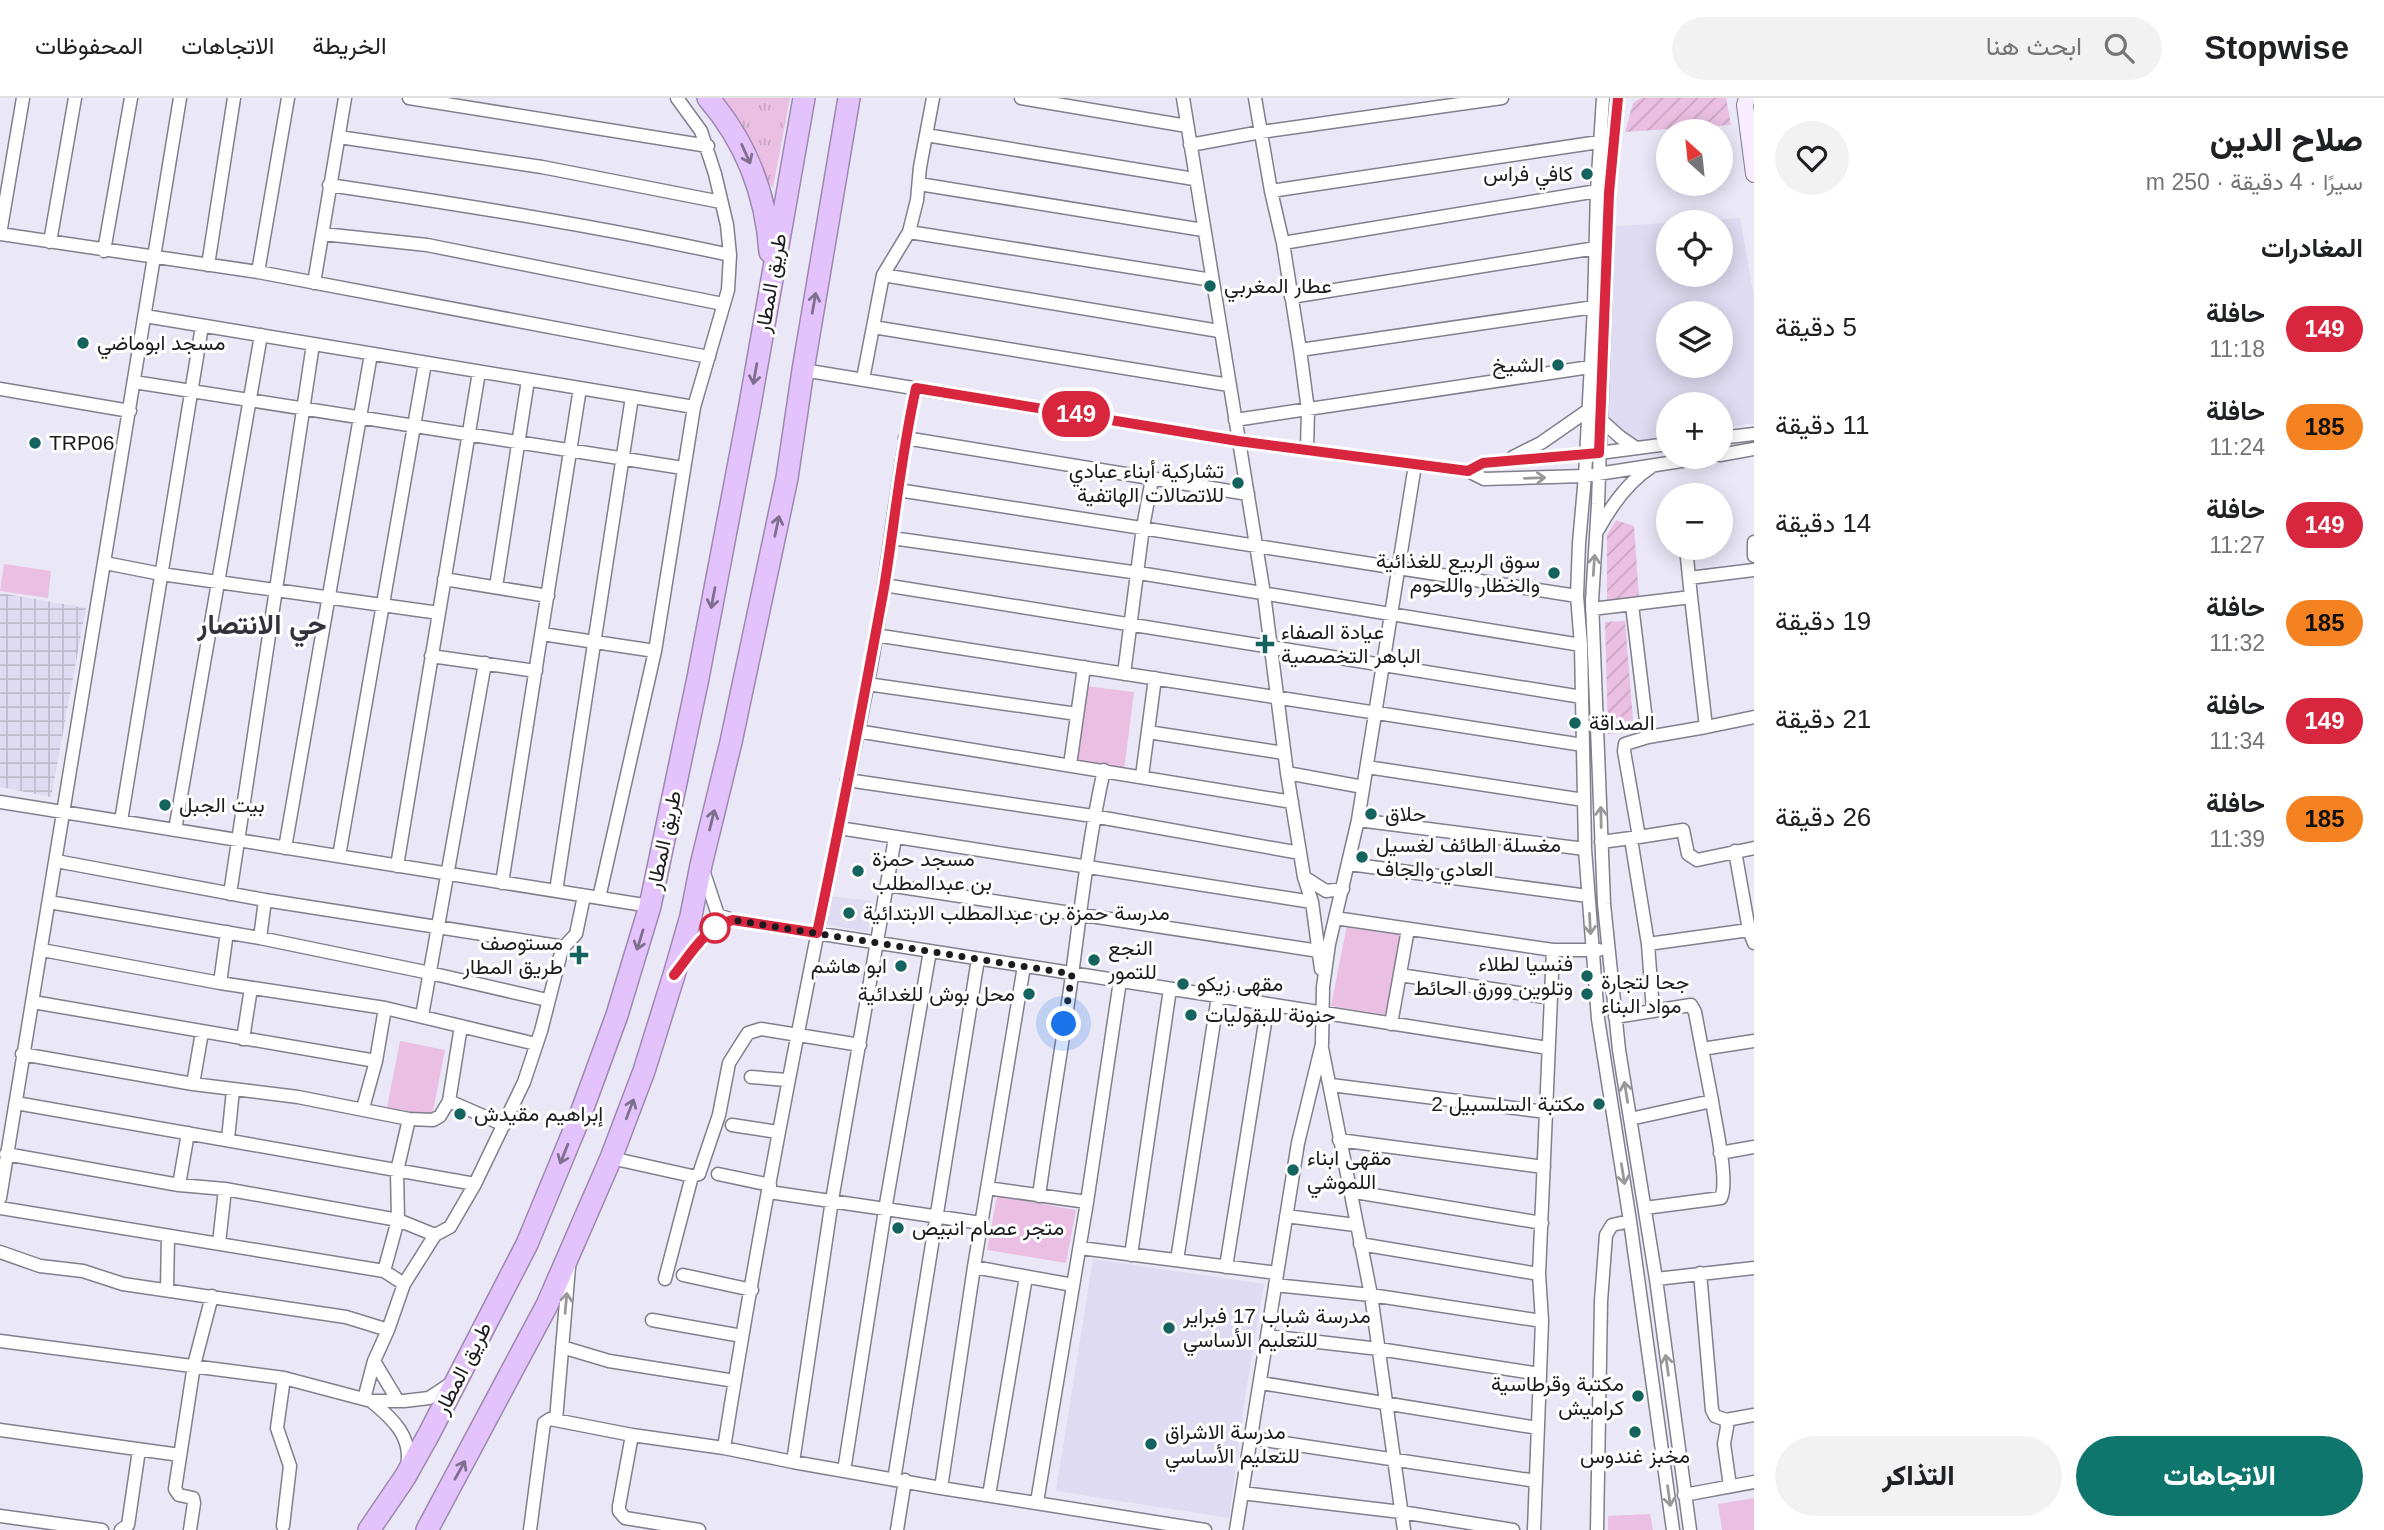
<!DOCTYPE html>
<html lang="ar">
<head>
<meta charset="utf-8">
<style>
  :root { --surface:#fff; --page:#f2f2f2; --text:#202124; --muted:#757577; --line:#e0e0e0; --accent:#0f766e }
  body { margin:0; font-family:Helvetica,Vazirmatn,sans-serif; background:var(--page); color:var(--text); direction:rtl; height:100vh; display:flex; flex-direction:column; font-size:26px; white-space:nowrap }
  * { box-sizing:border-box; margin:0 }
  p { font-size:23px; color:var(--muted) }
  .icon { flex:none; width:38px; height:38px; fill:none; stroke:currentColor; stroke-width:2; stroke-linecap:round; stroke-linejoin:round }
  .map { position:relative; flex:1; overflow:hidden; direction:ltr }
  .details { display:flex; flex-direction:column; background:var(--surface); width:630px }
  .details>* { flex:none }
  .badge { padding:0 14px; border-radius:23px; font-size:24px; line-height:46px }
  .needle { width:46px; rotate:333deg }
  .buttons { position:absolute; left:1656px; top:21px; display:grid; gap:14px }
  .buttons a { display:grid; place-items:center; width:77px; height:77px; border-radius:50%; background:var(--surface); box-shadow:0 4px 18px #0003; font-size:35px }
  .you { position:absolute; width:35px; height:35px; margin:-18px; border:5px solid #fff; border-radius:50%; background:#1a73e8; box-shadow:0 0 0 10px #1a73e833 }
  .map>.badge { position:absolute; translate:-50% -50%; box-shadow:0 0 0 4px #fff }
  h2 { padding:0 21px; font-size:26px; line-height:63px }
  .round { display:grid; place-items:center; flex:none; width:74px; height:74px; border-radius:37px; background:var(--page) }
  .overview { display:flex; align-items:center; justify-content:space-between; height:119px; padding:0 21px }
  h1 { font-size:33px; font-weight:800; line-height:52px }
  .cta { display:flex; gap:14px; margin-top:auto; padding:14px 21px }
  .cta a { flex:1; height:80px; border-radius:42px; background:var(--accent); color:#fff; font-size:28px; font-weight:800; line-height:80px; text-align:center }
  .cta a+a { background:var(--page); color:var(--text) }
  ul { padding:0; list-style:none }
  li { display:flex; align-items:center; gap:21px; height:98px; padding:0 21px }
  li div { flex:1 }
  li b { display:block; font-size:26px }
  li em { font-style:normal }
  li .badge { min-width:77px; font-weight:700; text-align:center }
  header { display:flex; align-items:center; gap:42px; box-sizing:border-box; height:98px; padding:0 35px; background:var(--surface); border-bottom:2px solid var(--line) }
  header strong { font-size:33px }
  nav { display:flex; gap:38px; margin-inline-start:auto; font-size:24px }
  .search { width:490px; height:63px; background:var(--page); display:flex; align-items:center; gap:18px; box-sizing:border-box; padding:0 24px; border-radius:38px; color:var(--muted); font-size:26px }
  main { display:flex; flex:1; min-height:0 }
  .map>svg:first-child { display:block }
  .built { fill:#dedbf2; fill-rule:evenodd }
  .industrial { fill:url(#industrial-grid) }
  .grass { fill:url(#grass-tufts) }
  .park { fill:#eabfe3 }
  .garden { fill:url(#garden-furrows) }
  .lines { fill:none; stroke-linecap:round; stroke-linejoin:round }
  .street-casing { stroke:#807f8c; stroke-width:15 }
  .secondary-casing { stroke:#807f8c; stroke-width:18 }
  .highway-casing { stroke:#9e88af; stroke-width:24 }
  .street { stroke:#fff; stroke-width:12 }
  .secondary { stroke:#f7edfe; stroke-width:16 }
  .highway { stroke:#e4c2fc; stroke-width:21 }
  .oneway { stroke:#806e8e }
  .oneway2 { stroke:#98989b }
  .line-casing { stroke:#fff; stroke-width:16 }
  .line { stroke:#d7263d; stroke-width:10 }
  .walk { stroke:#1b1b20; stroke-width:7; stroke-dasharray:0 12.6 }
  .poi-dot { fill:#15635e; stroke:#fff; stroke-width:2.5 }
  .stop-dot { fill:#fff; stroke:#d7263d; stroke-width:3.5 }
  .labels { text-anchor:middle; stroke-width:6; stroke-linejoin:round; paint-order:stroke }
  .poi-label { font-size:21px; fill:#1b1b20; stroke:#fff; text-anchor:start }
  .street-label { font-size:21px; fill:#1b1b20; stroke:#fff }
  .district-label { font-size:28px; font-weight:bold; fill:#32313c; stroke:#fff }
</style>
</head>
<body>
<header>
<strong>Stopwise</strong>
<div class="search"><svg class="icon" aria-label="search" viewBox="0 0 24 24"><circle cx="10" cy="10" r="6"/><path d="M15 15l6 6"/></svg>ابحث هنا</div>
<nav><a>الخريطة</a><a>الاتجاهات</a><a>المحفوظات</a></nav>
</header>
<main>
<section class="details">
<div class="overview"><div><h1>صلاح الدين</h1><p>سيرًا · 4 دقيقة · 250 m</p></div><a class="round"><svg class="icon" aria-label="heart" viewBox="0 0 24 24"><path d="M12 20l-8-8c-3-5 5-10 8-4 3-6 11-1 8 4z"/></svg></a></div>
<h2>المغادرات</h2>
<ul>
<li><span class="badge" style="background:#d7263d;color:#fff">149</span><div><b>حافلة</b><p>11:18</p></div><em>5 دقيقة</em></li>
<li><span class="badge" style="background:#f58220;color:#111">185</span><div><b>حافلة</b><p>11:24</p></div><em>11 دقيقة</em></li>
<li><span class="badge" style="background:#d7263d;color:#fff">149</span><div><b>حافلة</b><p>11:27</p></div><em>14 دقيقة</em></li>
<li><span class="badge" style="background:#f58220;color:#111">185</span><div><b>حافلة</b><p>11:32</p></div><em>19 دقيقة</em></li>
<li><span class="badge" style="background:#d7263d;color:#fff">149</span><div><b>حافلة</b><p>11:34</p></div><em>21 دقيقة</em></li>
<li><span class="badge" style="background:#f58220;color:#111">185</span><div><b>حافلة</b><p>11:39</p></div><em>26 دقيقة</em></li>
</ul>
<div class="cta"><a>الاتجاهات</a><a>التذاكر</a></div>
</section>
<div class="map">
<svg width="1754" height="1432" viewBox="0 0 1754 1432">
  <defs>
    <pattern id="industrial-grid" width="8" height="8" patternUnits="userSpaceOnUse" patternTransform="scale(1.75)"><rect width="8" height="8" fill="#dedbf2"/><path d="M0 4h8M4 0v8" fill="none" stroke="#bebbcf"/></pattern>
    <pattern id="grass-tufts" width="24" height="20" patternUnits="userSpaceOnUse" patternTransform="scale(1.75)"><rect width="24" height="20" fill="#eabfe3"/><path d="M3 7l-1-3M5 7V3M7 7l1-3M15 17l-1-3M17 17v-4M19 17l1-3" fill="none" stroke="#c8a4c2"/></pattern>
    <pattern id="garden-furrows" width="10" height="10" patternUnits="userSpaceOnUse" patternTransform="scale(1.75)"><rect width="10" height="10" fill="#eabfe3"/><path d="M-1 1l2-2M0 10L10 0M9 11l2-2" fill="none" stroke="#c8a4c2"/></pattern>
  </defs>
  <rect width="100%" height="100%" fill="#eae8f7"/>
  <path class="built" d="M1740,120L1754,200V325L1720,330V306H1668V339L1636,345L1604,321L1614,128L1668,125V177H1720V124H1678ZM1668,215H1720V268H1668Z
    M830,798L873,803L868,834L825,826Z
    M1093,1161L1264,1186L1245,1299L1229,1420L1056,1393Z"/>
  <path class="industrial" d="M0,495L86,510L51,699L0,689Z"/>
  <path class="grass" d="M715,0H790L773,90L763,79Z"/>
  <path class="park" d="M4,466L51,473L48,500L0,493Z
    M1085,588L1134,594L1124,673L1075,667Z
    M1347,827L1403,834L1388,917L1331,908Z
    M400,943L445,952L432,1018L387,1009Z
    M997,1098L1076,1112L1066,1165L987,1152Z
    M1754,1400V1432H1722L1718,1406Z
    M1650,1416L1653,1432H1608V1418Z"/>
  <path class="garden" d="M1641,0H1726L1731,27L1625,34L1633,5Z
    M1616,422L1634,428L1639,500L1607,504V437Z
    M1625,523L1634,634L1608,636L1605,524Z"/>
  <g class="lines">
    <g class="street-casing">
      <path id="street" d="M23,0L0,136L258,174L709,259
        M409,0L708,48
        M1021,0L1187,28
        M1183,0L1264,496L1287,675L1304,779L1312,804L1321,871
        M1255,0L1271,93L1283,145L1300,252L1308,312L1307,351
        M1603,0L1597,93L1594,209L1585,378L1579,445L1577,498L1581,547L1585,751L1598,921L1630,1123L1673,1432
        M1618,0L1609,95L1598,406L1592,503L1604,806L1619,952L1656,1181L1690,1432
        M926,37L1194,81
        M339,39L542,69L721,104
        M1190,47L1261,34L1502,0
        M919,86L1203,132
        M329,87C464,107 597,128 730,157
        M1271,93L1599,44
        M909,134L1212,182
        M323,136L427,147L723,206
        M50,144L75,0
        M1283,145L1597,93
        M104,153L131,0
        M208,167L234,0
        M258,174L288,0
        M883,177L1219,233
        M314,185L345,0
        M1291,199L1596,150
        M145,218L694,309
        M873,229L1229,287
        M1300,252L1594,209
        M803,272L1238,343L1468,373L1484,381L1585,378L1707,359
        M863,281L883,177L909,134L917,102L920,69L933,0
        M134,284L683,370
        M0,291L130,313
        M1600,321L1620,339L1636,350
        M1235,322L1590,269
        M905,340L1248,396
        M1720,340L1754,336
        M1720,357L1754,351
        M1513,359L1541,345L1587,313
        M1468,373L1483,365L1599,355L1668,346
        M898,392L1577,498
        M1598,432C1611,408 1628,384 1651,369
        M892,440L1139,475L1581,547
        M1754,444V458
        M105,465L161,476L439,515
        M1689,480L1754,472
        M444,481L548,498
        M884,487L1582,599
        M496,489L528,282
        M1632,507L1648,639L1706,629L1691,499
        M1592,511L1691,499L1686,450
        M542,536L655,553
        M875,537L1583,647
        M431,558L536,573
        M1124,576L1143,429L1152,381
        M867,586L1077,616
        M1706,629L1754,619
        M857,633L1292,704
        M1148,634L1284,655
        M1070,667L1084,569
        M1367,669L1584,702
        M1287,675L1363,689
        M1142,678L1155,580
        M847,682L1093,718L1300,755
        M0,704L650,808
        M1358,722L1585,751
        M121,723L202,228
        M839,730L1312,804
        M175,732L261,237
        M1639,739L1683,732L1688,756L1697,762L1754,750
        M1631,741L1648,846L1749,832
        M1601,744L1639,739L1624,653L1625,646L1648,639
        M285,750L371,256
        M1735,753L1749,832L1754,845
        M339,758L425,265
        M56,763L265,802L558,848L562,851
        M1349,766L1588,798
        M397,768L479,274
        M704,775L718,817L733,822L1548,950
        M1304,779L1326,793L1343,791
        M502,785L580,290
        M888,787L1319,853
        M556,793L632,299
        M230,796L313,246
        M599,800L655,553L694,309L728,192L730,157L727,127L715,76L701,33L677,0
        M49,804L260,840L430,875L547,902
        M1335,820L1553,852H1599
        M260,840L265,802
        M1648,846L1653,913
        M42,852L220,885L385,910L536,946
        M682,867C696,849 709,828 733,822
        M1400,877L1551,900
        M220,885L227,834
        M33,904L376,963
        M422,918L485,565
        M1615,919L1691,907L1695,914L1702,951L1754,943
        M1391,926L1408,831
        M243,941L251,890
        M1322,950L1371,1197L1404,1432
        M22,956L193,986L298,999L409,1021L433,1022L440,1018L449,1003L461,928
        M751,979L787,982
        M193,986L202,934
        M1331,987L1546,1014
        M449,1003L504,1027
        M16,1005L475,1086
        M363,1010L376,963L385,910
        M1630,1021L1712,1003L1702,951
        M732,1027L778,1034
        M228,1041L233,992
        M1339,1042L1544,1069
        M1720,1055L1754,1049
        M6,1056L179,1087L225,1091L398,1122L435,1137
        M611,1060L692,1078L665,1181
        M718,1076L770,1087
        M692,1078L699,1076L719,1017L729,965L748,935L761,931L860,947
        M179,1087L188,1035
        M987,1090L1087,1104
        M1349,1093L1542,1125
        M769,1094L981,1125
        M1039,1098C1049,1024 1062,950 1072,877C1081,808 1089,739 1104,672
        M0,1100L180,0
        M0,1110L384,1173L404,1186
        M1645,1110L1721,1100C1729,1083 1715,1024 1712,1003
        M1286,1118L1355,1127
        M219,1145L225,1091
        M1360,1146L1539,1176
        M1080,1150L1277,1175
        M0,1154L40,1168L83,1173L123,1186L346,1219L388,1232
        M1131,1157L1170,891
        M1177,1162L1218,898
        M974,1169L1073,1187
        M1226,1169L1268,906
        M384,1173L398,1122L397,1073L409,1021
        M1700,1175L1712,1312L1715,1318L1726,1322L1754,1317
        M683,1177L752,1192
        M1656,1181L1754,1170
        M1275,1187L1371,1197L1542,1223
        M167,1192L168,1138
        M652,1222L742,1238
        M1267,1238L1379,1251L1540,1276
        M0,1243L284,1280L371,1303H404L429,1300L450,1286
        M562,1249L609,1263L735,1283
        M374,1263L398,1303
        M1261,1285L1538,1330
        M364,1301L374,1263L388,1232L404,1186L435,1137L450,1129L475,1086L524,984L541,933L562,851L576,836L584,798
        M371,1303C392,1320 413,1339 407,1368
        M556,1322L569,1169
        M1726,1322L1727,1329L1724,1346L1730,1388
        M0,1332L180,1357
        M632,1337L619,1408V1413L625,1420L699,1432
        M1251,1340L1536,1383
        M724,1350C764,1095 816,842 867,589C887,490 894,388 916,290
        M793,1364L832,1102L895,740
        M844,1373L885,1112L930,853
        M894,1382L978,861
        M941,1390L974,1169L1024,868
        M1242,1395L1401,1414L1513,1432
        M989,1397L1026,1179
        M1684,1397L1754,1384
        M1037,1404L1087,1104L1120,883
        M0,1418L102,1432
        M283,1428L290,1368L277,1330L284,1280
        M121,1432L128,1427L139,1352
        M190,1432L194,1405L193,1400L179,1397L175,1391L194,1267L212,1198
        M530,1432L544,1325L550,1321L632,1337L724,1350L793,1364L941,1390L1205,1432
        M897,1432L905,1382
        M1236,1432L1298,1045L1322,946L1323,889L1329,846L1358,722L1415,367
        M1534,1432L1542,1223L1539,1176L1553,852
        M1597,1432L1601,1203L1606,1137L1612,1127L1630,1123"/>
    </g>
    <g class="secondary-casing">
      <path id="secondary" d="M1747,0L1745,7L1754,76"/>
    </g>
    <g class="highway-casing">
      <path id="highway" d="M708,0C746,44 766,96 770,154
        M369,1432L405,1379L429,1336L527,1146L580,1018L617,917L650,808L698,580L749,312L804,0
        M427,1432L547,1207L611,1060L644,973L674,877L691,818L701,767L731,644L787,380L803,272L849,0"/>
    </g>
    <use href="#street" class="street"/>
    <use href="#secondary" class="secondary"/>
    <use href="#highway" class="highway"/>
  </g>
  <defs><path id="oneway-shaft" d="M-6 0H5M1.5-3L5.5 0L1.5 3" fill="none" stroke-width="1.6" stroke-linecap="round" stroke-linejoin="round" transform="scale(1.75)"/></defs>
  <g class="oneway">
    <use href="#oneway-shaft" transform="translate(746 56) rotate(66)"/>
    <use href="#oneway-shaft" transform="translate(814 205) rotate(-80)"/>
    <use href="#oneway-shaft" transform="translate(755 276) rotate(100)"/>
    <use href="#oneway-shaft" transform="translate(777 428) rotate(-78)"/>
    <use href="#oneway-shaft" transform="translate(713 500) rotate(101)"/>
    <use href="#oneway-shaft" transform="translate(712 722) rotate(-76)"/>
    <use href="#oneway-shaft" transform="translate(640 842) rotate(107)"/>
    <use href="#oneway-shaft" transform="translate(630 1011) rotate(-69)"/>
    <use href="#oneway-shaft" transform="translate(564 1056) rotate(112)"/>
    <use href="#oneway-shaft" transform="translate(460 1372) rotate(-61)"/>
  </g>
  <g class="oneway2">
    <use href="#oneway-shaft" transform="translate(1535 380) rotate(-2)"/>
    <use href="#oneway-shaft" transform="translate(1594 467) rotate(-86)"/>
    <use href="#oneway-shaft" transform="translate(1601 719) rotate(-91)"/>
    <use href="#oneway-shaft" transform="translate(1590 826) rotate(87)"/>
    <use href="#oneway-shaft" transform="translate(1626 994) rotate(-99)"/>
    <use href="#oneway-shaft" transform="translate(1623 1076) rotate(81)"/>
    <use href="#oneway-shaft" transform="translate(566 1205) rotate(-85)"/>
    <use href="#oneway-shaft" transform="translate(1667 1267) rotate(-98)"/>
    <use href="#oneway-shaft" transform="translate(1669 1398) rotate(82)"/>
  </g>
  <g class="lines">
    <g class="line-casing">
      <path id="line" d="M674,877C690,857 706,828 733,822L817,835C841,721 863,605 884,490C895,423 901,356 916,290L1238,343L1468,373L1483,365L1599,355L1609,95L1618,0"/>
    </g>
    <use href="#line" class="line"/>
    <path class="walk" d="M715,830L721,825L733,822L1072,876L1064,926"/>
  </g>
  <g class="poi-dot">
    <circle cx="1587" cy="76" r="7"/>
    <circle cx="1210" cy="188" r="7"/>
    <circle cx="83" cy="245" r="7"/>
    <circle cx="1558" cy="267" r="7"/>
    <circle cx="35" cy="345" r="7"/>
    <circle cx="1238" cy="385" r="7"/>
    <circle cx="1554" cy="475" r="7"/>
    <path d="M1261.5 535.5h7v7h7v7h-7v7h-7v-7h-7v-7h7z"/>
    <circle cx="1575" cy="625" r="7"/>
    <circle cx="165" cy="707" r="7"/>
    <circle cx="1371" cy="716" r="7"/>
    <circle cx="1362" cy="759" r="7"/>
    <circle cx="858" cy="773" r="7"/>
    <circle cx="849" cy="815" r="7"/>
    <path d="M575.5 846.5h7v7h7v7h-7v7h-7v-7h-7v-7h7z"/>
    <circle cx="1094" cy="862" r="7"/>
    <circle cx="901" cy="868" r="7"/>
    <circle cx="1587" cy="878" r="7"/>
    <circle cx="1183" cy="886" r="7"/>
    <circle cx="1029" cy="896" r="7"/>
    <circle cx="1587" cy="896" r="7"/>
    <circle cx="1191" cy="917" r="7"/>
    <circle cx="1599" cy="1006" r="7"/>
    <circle cx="460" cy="1016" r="7"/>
    <circle cx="1293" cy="1072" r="7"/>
    <circle cx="898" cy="1130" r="7"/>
    <circle cx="1169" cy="1230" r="7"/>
    <circle cx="1638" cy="1298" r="7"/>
    <circle cx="1635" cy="1334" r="7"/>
    <circle cx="1151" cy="1346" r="7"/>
  </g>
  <circle class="stop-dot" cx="715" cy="830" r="14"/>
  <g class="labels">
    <g class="poi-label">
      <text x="1573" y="83" text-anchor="end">كافي فراس</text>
      <text x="1224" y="195">عطار المغربي</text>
      <text x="97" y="252">مسجد ابوماضي</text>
      <text x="1544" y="274" text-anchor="end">الشيخ</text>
      <text x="49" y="352">TRP06</text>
      <text x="1224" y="380" text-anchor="end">تشاركية أبناء عبادي<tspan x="1224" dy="24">للاتصالات الهاتفية</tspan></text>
      <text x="1540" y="470" text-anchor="end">سوق الربيع للغذائية<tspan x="1540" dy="24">والخظار واللحوم</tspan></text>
      <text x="1281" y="541">عيادة الصفاء<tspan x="1281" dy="24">الباهر التخصصية</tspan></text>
      <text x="1589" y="632">الصداقة</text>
      <text x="179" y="714">بيت الجبل</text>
      <text x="1385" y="723">حلاق</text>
      <text x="1376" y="754">مغسلة الطائف لغسيل<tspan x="1376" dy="24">العادي والجاف</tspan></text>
      <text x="872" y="768">مسجد حمزة<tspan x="872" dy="24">بن عبدالمطلب</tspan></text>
      <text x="863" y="822">مدرسة حمزة بن عبدالمطلب الابتدائية</text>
      <text x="563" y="852" text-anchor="end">مستوصف<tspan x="563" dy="24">طريق المطار</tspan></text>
      <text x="1108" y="857">النجع<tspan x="1108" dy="24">للتمور</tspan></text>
      <text x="1573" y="873" text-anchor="end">فنسيا لطلاء<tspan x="1573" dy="24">وتلوين وورق الحائط</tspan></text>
      <text x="887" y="875" text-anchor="end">ابو هاشم</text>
      <text x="1601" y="891">جحا لتجارة<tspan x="1601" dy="24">مواد البناء</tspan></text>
      <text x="1197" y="893">مقهى زيكو</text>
      <text x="1015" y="903" text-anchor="end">محل بوش للغدائية</text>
      <text x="1205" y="924">حنونة للبقوليات</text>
      <text x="1585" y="1013" text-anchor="end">مكتبة السلسبيل 2</text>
      <text x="474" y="1023">إبراهيم مقيدش</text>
      <text x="1307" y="1067">مقهى ابناء<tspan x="1307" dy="24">اللموشي</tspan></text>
      <text x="912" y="1137">متجر عصام انبيص</text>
      <text x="1183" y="1225">مدرسة شباب 17 فبراير<tspan x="1183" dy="24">للتعليم الأساسي</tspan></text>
      <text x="1624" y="1293" text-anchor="end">مكتبة وقرطاسية<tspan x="1624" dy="24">كراميش</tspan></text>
      <text x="1165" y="1341">مدرسة الاشراق<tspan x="1165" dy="24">للتعليم الأساسي</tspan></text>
      <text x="1635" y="1365" text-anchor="middle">مخبز غندوس</text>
    </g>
    <g class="street-label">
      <text transform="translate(771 185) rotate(-80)" y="7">طريق المطار</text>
      <text transform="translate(664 742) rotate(-78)" y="7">طريق المطار</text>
      <text transform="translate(463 1270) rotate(-63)" y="7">طريق المطار</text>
    </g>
    <g class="district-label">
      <text x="262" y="536">حي الانتصار</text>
    </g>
  </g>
</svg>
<div class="buttons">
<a><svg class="needle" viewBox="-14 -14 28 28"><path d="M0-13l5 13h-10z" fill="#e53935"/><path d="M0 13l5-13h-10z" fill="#757577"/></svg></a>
<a><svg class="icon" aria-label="locate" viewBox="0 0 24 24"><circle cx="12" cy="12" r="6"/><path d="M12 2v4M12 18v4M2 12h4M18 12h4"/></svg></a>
<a><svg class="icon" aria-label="layers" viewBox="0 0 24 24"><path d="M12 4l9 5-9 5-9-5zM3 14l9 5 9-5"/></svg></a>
<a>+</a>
<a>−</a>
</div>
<div class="you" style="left:1064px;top:926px"></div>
<b class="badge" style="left:1076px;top:316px;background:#d7263d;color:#fff">149</b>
</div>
</main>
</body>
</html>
